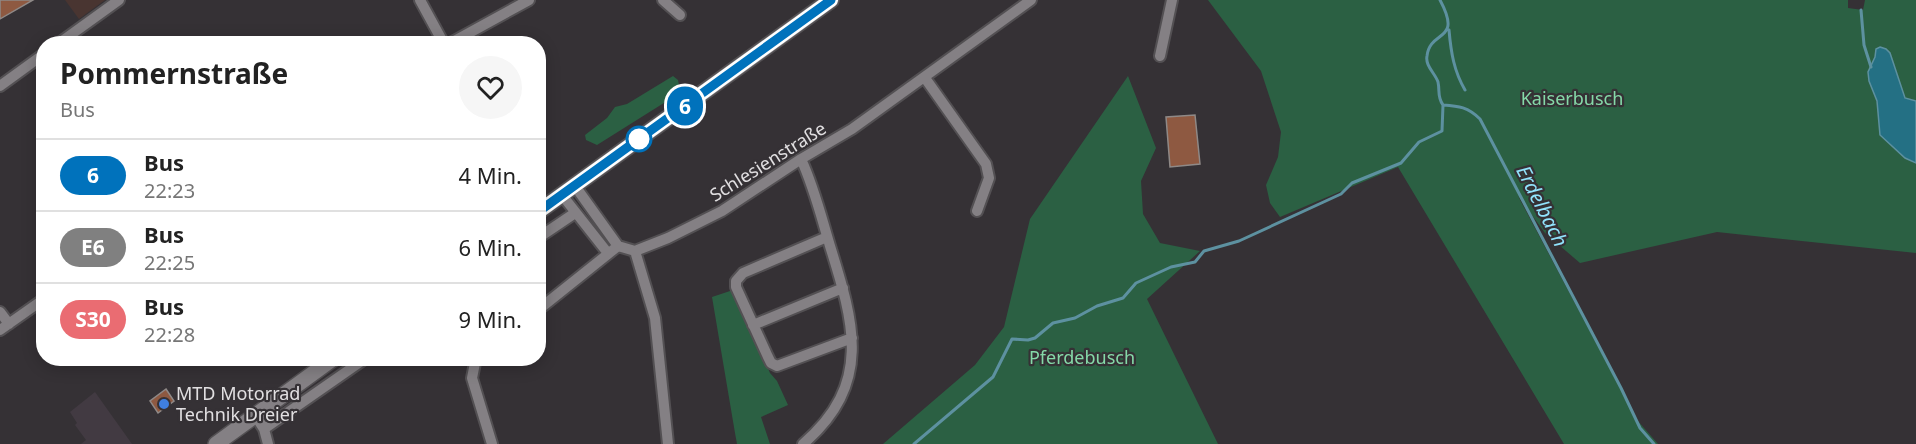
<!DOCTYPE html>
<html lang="de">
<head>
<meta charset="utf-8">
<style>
  :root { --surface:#fff; --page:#f6f6f6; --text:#222; --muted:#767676; --line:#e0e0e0 }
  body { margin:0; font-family:"Noto Sans",sans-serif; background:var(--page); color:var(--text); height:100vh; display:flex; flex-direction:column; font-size:22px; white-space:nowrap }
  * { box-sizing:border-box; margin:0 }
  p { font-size:20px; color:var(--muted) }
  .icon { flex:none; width:33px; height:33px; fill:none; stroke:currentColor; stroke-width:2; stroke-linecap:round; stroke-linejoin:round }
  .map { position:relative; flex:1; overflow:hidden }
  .details { position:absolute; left:36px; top:36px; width:510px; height:330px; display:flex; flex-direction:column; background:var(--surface); border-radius:24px; box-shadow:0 3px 15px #0003 }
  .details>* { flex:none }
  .badge { padding:0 12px; border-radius:20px; font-size:21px; line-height:39px }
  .map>.badge { position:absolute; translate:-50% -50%; box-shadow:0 0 0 3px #fff }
  .round { display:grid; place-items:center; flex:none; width:63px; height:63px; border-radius:32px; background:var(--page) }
  .headline { display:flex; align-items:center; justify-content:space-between; height:102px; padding:0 24px }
  h1 { font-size:28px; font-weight:700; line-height:45px }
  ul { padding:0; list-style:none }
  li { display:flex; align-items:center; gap:18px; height:72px; padding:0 24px; border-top:2px solid var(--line) }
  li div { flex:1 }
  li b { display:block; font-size:22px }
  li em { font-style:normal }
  li .badge { min-width:66px; font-weight:700; text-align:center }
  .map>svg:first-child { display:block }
  .built { fill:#423a42 }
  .education { fill:#493531 }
  .green { fill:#2b6043 }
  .water { fill:#247084; stroke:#5d91a0; stroke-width:1.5 }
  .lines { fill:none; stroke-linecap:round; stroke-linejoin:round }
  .stream { stroke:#5d91a0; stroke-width:3 }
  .building { fill:#8e5941; stroke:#8f8987; stroke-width:1.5 }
  .street-casing { stroke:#535053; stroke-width:14 }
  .secondary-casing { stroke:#535053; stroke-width:18 }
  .street { stroke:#848084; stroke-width:10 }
  .secondary { stroke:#848084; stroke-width:15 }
  .line-casing { stroke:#fff; stroke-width:14 }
  .line { stroke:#0072bc; stroke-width:9 }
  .stop-dot { fill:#fff; stroke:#0072bc; stroke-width:3 }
  .shop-dot { fill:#3f7fe0; stroke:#353135; stroke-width:2 }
  .labels { text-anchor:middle; stroke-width:4.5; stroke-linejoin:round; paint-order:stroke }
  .park-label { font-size:18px; fill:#85d9a8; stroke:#353135 }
  .street-label { font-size:18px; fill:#e1dfe1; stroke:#353135 }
  .poi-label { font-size:18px; fill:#e1dfe1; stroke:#353135; text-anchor:start }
  .water-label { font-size:20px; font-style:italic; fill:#91e3fc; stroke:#353135 }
</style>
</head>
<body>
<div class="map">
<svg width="1916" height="444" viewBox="0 0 1916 444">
  <rect width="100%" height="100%" fill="#353135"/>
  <path class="built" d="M95,392L132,444H81L86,440L75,425L77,423L70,412Z"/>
  <path class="education" d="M65,0H105L79,19Z"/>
  <path class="green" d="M1208,0H1848V8L1863,10L1865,0H1916V101L1905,98L1890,53L1875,57C1864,81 1872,80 1877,102C1880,112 1879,124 1880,135L1905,158L1916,163V253L1717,232L1580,263L1545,233L1518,196L1637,420L1658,444H1564L1398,167L1280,217L1270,203L1266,185L1278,157L1281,132L1261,71Z
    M673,76L678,80L680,90L675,96L597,145L586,140L585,135L607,118L615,107L627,104Z
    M1128,76L1156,148L1141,181L1143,214L1160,243L1200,251L1147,299L1218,444H883L975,365L1004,327L1030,219Z
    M733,290L770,373L777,381L788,405L761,417L770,444H737L735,433L712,297Z"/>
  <path class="water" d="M1880,47L1886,49L1890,53L1905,98L1916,101V163L1905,158L1880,135L1877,101L1869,81L1868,72L1875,57L1876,49Z"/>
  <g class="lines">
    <path class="stream" d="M1440,0C1463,43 1430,29 1427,56C1425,66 1435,73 1438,82C1440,91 1437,97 1443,105C1459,106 1468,107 1480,119L1621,388L1640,428L1654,444
      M1861,10L1864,45L1871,67
      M1449,30C1451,53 1454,71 1465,90
      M914,444L993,377L1012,339L1028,340L1035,338L1053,323L1075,318L1097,306L1123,298L1136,283L1171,267L1195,262L1204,251L1239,241L1341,194L1352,183L1401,163L1419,142L1442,131L1443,105"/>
  </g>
  <path class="building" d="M0,0H33L0,19Z
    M1195,115L1200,164L1170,167L1166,117Z
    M166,389L174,401L158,413L150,401Z"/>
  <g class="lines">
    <g class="street-casing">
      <path id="street" d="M420,0L444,44
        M663,0L680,15
        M58,44L119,0
        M449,44L529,0
        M1160,56L1172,0
        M925,78L986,164L989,178L977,211
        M0,86L44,54
        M801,159C814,187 821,216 830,246C854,323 873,384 803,444
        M575,186L618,246
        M562,195L607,252
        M827,237L743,273L736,281V287L768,357L771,363L777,366L852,338
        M538,238L575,213
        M635,251L655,318L668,444
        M538,310L618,246L635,251L668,238L722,211L801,159L852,129L1031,0
        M0,312L9,324
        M753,325L843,288
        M0,330L44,299
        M476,358L472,378L492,444
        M255,415L264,429L268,444
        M264,429L366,358"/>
    </g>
    <g class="secondary-casing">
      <path id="secondary" d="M538,212L831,0
        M216,444L334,358"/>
    </g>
    <use href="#street" class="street"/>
    <use href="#secondary" class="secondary"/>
  </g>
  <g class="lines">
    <g class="line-casing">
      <path id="line" d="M538,212L831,0"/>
    </g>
    <use href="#line" class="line"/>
  </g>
  <circle class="stop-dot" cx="639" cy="139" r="12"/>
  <circle class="shop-dot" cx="164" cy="404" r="6"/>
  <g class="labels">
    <g class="park-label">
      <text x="1572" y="105">Kaiserbusch</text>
      <text x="1082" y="364">Pferdebusch</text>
    </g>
    <g class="street-label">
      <text transform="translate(768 162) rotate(-32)" y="6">Schlesienstraße</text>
    </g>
    <g class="poi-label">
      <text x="176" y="400">MTD Motorrad<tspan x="176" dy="21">Technik Dreier</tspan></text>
    </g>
    <g class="water-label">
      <text transform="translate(1542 206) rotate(63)" y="7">Erdelbach</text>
    </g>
  </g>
</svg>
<b class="badge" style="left:685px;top:106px;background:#0072bc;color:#fff">6</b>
<section class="details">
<div class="headline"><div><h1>Pommernstraße</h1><p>Bus</p></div><a class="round"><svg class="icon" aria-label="heart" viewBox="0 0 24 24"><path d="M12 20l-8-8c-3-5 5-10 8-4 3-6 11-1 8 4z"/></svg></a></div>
<ul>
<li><span class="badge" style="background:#0072bc;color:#fff">6</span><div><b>Bus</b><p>22:23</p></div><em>4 Min.</em></li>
<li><span class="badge" style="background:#808080;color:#fff">E6</span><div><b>Bus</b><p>22:25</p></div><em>6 Min.</em></li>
<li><span class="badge" style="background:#ea6c72;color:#fff">S30</span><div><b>Bus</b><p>22:28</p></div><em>9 Min.</em></li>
</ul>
</section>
</div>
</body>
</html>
